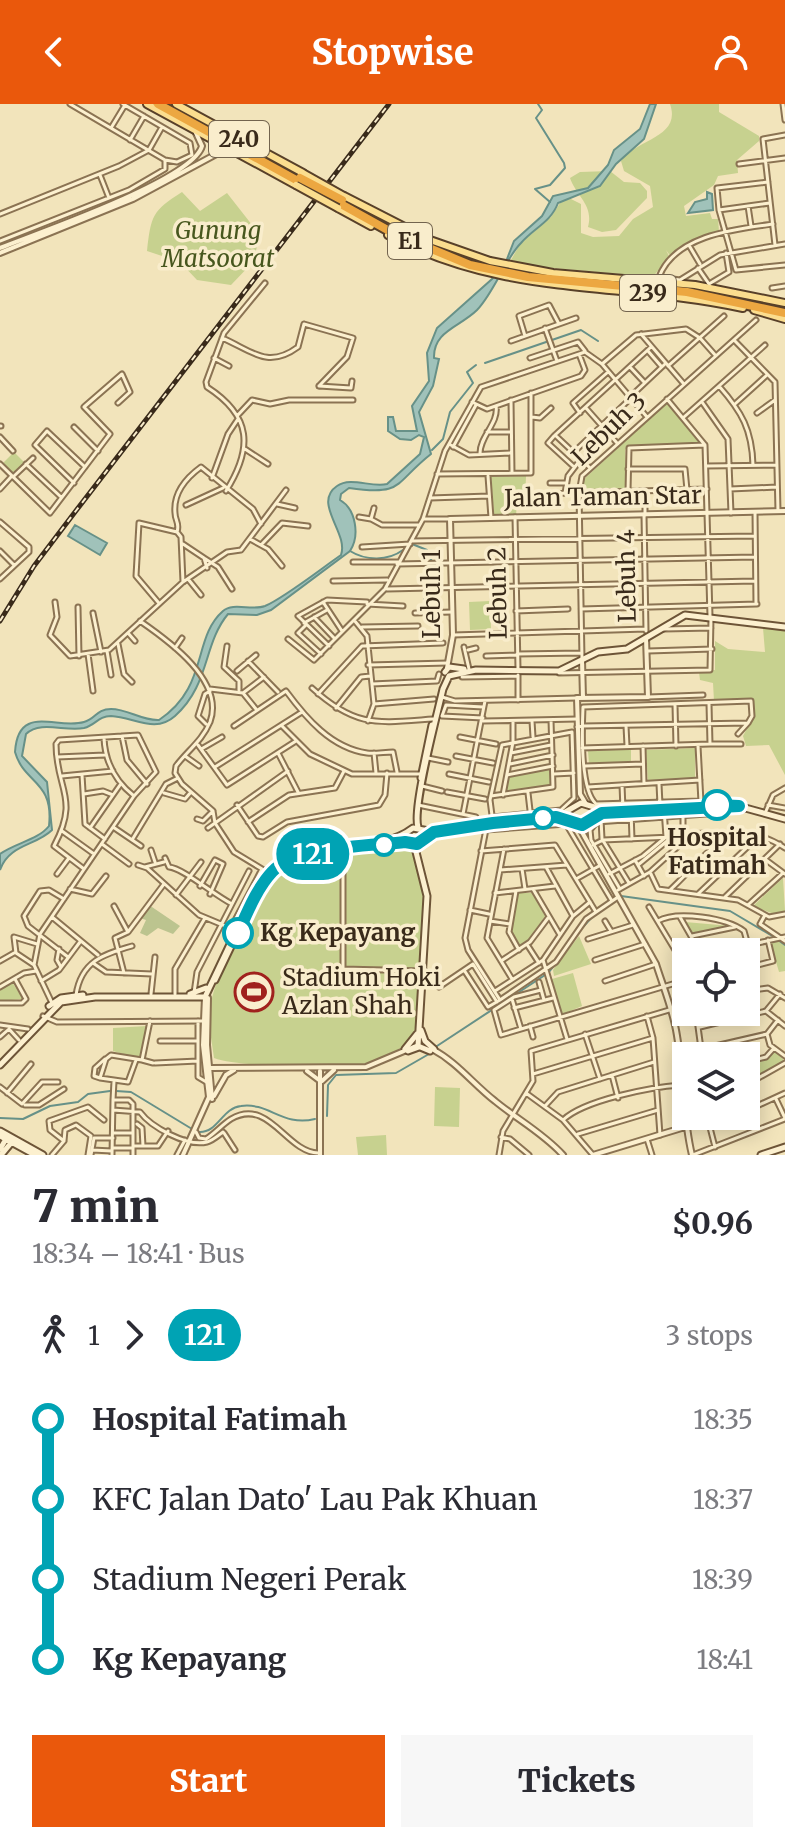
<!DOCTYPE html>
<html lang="en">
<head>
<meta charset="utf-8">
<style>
  :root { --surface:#fff; --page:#f7f7f7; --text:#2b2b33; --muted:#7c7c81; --accent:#ea580c }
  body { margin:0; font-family:Merriweather,serif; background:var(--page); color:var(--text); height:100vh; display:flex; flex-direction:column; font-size:30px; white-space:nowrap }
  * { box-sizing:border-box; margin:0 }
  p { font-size:26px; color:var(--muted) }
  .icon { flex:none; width:44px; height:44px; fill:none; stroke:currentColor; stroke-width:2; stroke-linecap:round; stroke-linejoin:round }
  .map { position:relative; height:1051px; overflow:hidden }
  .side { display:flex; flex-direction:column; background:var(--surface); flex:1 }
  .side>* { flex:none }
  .badge { padding:0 16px; border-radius:26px; font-size:28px; line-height:52px }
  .controls { position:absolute; left:672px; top:834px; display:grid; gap:16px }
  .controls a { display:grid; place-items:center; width:88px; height:88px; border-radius:0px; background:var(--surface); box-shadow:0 4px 20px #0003; font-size:40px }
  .map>.badge { position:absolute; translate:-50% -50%; box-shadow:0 0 0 4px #fff }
  .legs { display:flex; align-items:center; gap:12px; height:88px; padding:0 32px; font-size:26px }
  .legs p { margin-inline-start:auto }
  .headline { display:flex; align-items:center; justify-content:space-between; height:136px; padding:0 32px }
  h1 { font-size:44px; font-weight:800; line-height:60px }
  .cta { display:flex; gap:16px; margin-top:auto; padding:16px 32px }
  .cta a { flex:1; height:92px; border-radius:0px; background:var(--accent); color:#fff; font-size:32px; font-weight:800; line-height:92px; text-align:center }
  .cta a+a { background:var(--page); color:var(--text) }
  ul { padding:0 32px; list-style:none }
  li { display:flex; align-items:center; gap:28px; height:80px; font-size:30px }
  li i { display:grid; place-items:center; width:12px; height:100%; margin:0 10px; background:currentColor }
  li i::after { content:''; width:20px; height:20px; margin:-10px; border:6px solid; border-radius:50%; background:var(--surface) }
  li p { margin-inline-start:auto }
  li:first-child i { background:linear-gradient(#0000 50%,currentColor 0) }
  li:last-child i { background:linear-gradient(currentColor 50%,#0000 0) }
  header { display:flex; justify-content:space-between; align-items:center; height:104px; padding:0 32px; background:var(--accent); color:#fff; font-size:36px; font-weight:800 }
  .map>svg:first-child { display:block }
  .green { fill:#c7d18f }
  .cemetery { fill:#bcc48f }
  .water { fill:#a0c2ba; stroke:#679188; stroke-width:2 }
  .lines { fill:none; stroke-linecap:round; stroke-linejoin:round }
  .stream { stroke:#679188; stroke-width:2 }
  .minor-casing { stroke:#8b7353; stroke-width:7 }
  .tertiary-casing { stroke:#8b7353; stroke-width:8 }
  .secondary-casing { stroke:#6d5437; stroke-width:9 }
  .primary-casing { stroke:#584029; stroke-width:10 }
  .motorway-casing { stroke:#584029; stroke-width:12 }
  .minor { stroke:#fcf0cf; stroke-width:3 }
  .tertiary { stroke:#fcf0cf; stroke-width:4 }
  .secondary { stroke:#fcf0cf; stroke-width:5 }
  .primary { stroke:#fbdd8e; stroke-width:6 }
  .motorway { stroke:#eca741; stroke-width:8 }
  .rail-casing { stroke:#392a1a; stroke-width:5 }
  .rail { stroke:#f9edcc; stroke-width:2; stroke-dasharray:6; stroke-linecap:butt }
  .primary-bridge-casing { stroke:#584029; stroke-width:10; stroke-linecap:butt }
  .motorway-bridge-casing { stroke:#584029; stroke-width:12; stroke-linecap:butt }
  .primary-bridge { stroke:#fbdd8e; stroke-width:6 }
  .motorway-bridge { stroke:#eca741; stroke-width:8 }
  .line-1-casing { stroke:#fff; stroke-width:18 }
  .line-1 { stroke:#00a3b4; stroke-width:12 }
  .stop-1-dot { fill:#fff; stroke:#00a3b4; stroke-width:4 }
  .labels { text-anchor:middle; stroke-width:7; stroke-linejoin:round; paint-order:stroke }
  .shield { fill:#f9edcc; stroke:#73644f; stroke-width:2 }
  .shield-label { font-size:22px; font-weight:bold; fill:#392a1a }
  .park-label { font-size:24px; font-style:italic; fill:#47571e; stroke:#f9edcc }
  .street-label { font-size:24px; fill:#392a1a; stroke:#f9edcc }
  .stop-label { font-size:24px; font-weight:bold; fill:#392a1a; stroke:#f9edcc }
  .poi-label { font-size:24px; fill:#392a1a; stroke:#f9edcc; text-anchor:start }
</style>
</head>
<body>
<header><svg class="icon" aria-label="back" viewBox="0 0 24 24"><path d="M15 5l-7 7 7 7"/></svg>Stopwise<svg class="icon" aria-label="person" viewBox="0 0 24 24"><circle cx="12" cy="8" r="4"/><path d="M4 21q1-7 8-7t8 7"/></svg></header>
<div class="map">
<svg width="785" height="1051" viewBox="0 0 785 1051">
  <rect width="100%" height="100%" fill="#f2e4bb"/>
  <path class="green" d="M670,0H719V8L759,32V37L737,56L738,69L718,72L714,81L684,102L686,112L710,109L712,115H718L719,127L671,153L666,146L669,152L653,173L530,162L511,156L520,140L551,113L562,96L571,95L581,100V129L593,133L619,132L633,115L653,103L650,82L624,67L621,57C635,35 682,34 670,0Z
    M610,67L624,78L640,79L647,87V94L616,126L602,128L588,123C594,101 576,92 570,74L580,68Z
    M182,88L200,107L227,89L260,131L253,158L231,181L197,176L180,158L147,147C151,112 152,107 182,88Z
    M667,299L702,340L629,341L625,346L626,385L582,386L584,375Z
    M14,348L25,359L13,371L2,360Z
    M526,372L525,400H517L516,411H494L491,373Z
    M490,497L491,525L470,526L469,498Z
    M763,524L785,526V671L769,641L746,642L743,632L753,613V597H714L713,579L700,576L699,568L715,566V537L728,545L765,548Z
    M631,643V660L589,659L588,647Z
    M695,644V675L648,677L646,646Z
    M552,664L550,684L506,688L509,673Z
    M412,742C433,792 422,877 414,930C404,946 381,957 362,960C333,963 241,964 214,954C212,938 208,921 210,904C215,867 262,771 297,756Z
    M783,774L785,807L774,810L753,802Z
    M518,789H532L545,812L530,836L518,842L511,831Z
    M685,818L731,822L692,830Z
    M579,832L591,860L554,872L553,866Z
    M777,836L785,841V867L779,868L770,837Z
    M573,869L582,902L561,911L552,875Z
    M12,878L23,895L0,897V886Z
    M147,922L140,955L113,947V924Z
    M775,947L785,957L769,970L754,976L749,959Z
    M435,983L460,984L459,1023L434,1022Z
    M386,1031L387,1051H358L356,1033Z"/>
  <path class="cemetery" d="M149,801L180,822L173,830L158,824L147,832L140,829L146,816L140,814Z"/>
  <path class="water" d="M650,0H656L644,35L616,60L600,82L558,99C551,118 534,124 521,139C505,155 495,187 477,206C460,223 433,227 434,254L439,255L433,282L419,308L431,350C393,380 404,392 349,384L341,390L340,396C356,405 360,432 350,447L271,506L257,511L228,510C203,540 210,581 175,612C155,630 134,613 111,612C98,612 96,621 84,624C65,628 41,616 26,630L22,652L47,678L52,726C36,742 9,740 0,766V750C15,739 38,736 49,722C54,676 24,680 15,648C18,599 57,626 84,618C96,615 96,605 111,605C128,605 142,617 159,616C209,583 192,534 223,507C233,498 252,507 265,502C284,494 322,464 341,451C349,429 312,399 337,382C351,372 371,384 387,380L420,350L424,333L419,331L411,336L400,335L388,327V313H393L396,327H417L412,302L429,277L427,249L437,224L492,175L507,155L514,137L542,112L553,92L588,84L608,61L614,46L640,25Z
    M707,88L712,90L713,106L688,109L695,98L707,95Z
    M75,421L107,439L100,451L68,432Z"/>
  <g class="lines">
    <path class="stream" d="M538,0L542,6L536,14L564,59L565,64L550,81L535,85L550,98
      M485,259L581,226L598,237
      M432,346L443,335L450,308L473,279L467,268L476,261
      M412,440L427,446L432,458
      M350,447C366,457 388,457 403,446
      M428,481L433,462
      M424,497L426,486
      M621,792L730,807L774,833
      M582,824L594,811
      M778,836L785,841
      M549,868L557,858
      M437,942L545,871
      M116,987L131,988L192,1025
      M327,1012L328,981L336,971L396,969L429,950
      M0,1014L23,1015L50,1002L78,998L88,990L110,987
      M199,1028C218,1029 222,1004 241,1002C269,998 282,1023 315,1015"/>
    <g class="minor-casing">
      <path id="minor" d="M70,0L165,56L177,58L192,51L190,39L123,0
        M783,0L785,16
        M111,24L125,1
        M130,36L144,12
        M149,46L162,23
        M739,60L785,54
        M100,71L109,94
        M768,78L717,84L719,106L736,166L785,161
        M748,102L751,122
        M719,106L770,99
        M0,110L119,62L149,46
        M773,120C735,125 675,131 659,173L680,176L720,151L785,140
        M0,137L129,86L165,65V56
        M775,141L763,35L785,31
        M690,143L700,160
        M698,164L709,180L729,168L726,149
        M772,184L785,182
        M545,224L557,257
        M641,230L683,279
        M525,232L519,212L549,201L559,220
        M222,234C251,246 267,266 298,243L304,220L353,234L347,253L319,282
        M734,236L775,278L778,407
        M511,237L576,214
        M648,247L661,262
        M214,254L229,262
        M530,254L578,238L585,247
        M602,260L636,231L686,225L700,234L716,252
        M668,262L724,212
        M630,263L644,278
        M319,282L351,284L352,277
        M719,282C742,308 752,326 753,361
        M630,293L665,260
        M667,295L705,341L710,512
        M511,296L512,369
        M472,298L487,305L581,272L585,266L579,250
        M702,298L728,335L731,409
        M735,300L767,271
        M586,304L617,339
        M580,309L573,299L608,268
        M757,309L775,296
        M237,312L252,296L270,300L289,296H353
        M532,313L540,314L551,304
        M684,313L765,241
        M0,322H1
        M74,323L98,347
        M487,328H511
        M554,332L548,339L573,362
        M0,333L13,347
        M449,340L469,351L510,349
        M453,343L476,301
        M245,345L268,360
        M574,348L631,294
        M480,349C480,332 499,319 496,302
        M0,360L50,409L110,330L84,303L122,270L130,288L118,299
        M26,360L61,393
        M706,362L776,361
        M589,363L555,331L651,243
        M628,365H685L687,386
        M437,370L531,369V289
        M488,372L491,414
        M13,373L33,354
        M212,374L228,330L238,315
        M74,379L35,341L47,327L85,363
        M550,379H566
        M0,385L11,373
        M730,385L777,383
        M226,387C253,344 252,312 207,283L206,278L224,229L265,179
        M628,387L629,344L705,341
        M645,387V411
        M565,389L568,372L581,355
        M538,390L707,385
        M430,394L489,392
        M277,400L295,404
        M186,401L223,384
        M374,404L371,415L382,421H419
        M755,408L756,500
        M644,411L646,527
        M359,413L371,415
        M515,413L518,565
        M423,415H450
        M0,418L29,443V448L0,475
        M177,428C180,419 175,417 175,409C173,389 186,374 201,363L253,405L261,420
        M250,435L268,445L282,462
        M411,437L755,432
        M183,440L204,454L207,464
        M261,441L282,419L308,422
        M362,443L410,440
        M0,447L14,461
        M204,454L218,463L232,485
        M353,458H399
        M397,460L755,453
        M188,475L201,491
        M333,477L387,476
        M387,485L755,477
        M55,498L57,513L50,531L70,552L109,546L183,478L227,448L241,446L286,386
        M158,498L136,472L139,419L177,428L181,433L183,478
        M323,498L342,527
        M367,500L403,502
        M78,503L79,552
        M581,505L757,500
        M516,507L568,505
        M93,509L101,548
        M415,509L452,508
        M314,513L335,535
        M354,516L367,532L374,600L368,617
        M140,517C169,537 225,577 210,618C202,637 188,646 176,662L175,669L182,680L213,707L215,719L234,748L267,768
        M304,519L327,506
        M306,521L298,529L321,550
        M362,523L418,522
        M664,525L711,524
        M128,529L135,537
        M453,531L646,525
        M288,535L314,556L385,485L423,415L445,347L481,283L585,248L602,260L647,313
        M118,540L124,570L132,578
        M227,542L224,563L239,577V586
        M329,542L298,512L327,496L367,498
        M464,543L469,565
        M175,544L182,534
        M468,546L476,544
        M107,547L111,571
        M648,547L712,545
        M88,550L93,587
        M517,550L582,549
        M486,552L517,551
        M582,554L579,389L582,372L756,216
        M248,557L278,588
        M368,561L448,559
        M237,567L256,551
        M559,569L710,566L711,514
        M462,573L518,572
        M372,580L437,577L439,570
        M312,584C356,624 377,619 433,615
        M210,585L243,589
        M243,589L264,573
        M243,589L256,605
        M318,590L362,542L443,539
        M442,593L455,597L577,594
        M648,593L703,591
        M518,596V571
        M374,600L434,595
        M675,601L676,642
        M483,603L446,601L442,612L483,614
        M336,604L361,573L370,572
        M483,617L577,615
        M532,617L533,633
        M206,620L198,612L205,590L210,587
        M234,622L286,587C306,614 331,644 367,649C375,650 385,648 393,648L397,668
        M282,622L310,650L352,670H421
        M626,622L627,642
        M577,623L583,622L748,619L752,612L751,597L583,603C582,626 580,685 596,700L701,697
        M738,630L748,619
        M122,632L127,656L147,680
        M460,633L496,640
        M104,634C105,658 115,677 134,692
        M710,640H741
        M198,641L227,681L296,637
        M643,642L644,679
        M698,642L701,698
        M203,644L222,633
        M582,644L710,640L709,600
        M278,649L298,688
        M374,649L376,669
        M511,649L551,641
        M185,652L199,662
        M456,652L493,659
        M57,653L105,651
        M428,654L448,658
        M510,660L553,651
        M585,662L643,660
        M215,663L302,608
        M449,670L489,678
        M554,670L574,669
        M82,671L85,720L105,735
        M507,671L553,662
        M62,672L113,667
        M659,680L660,701
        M622,681L623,705L631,707L632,735
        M422,682L442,687
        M588,683L700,676
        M447,688L485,695
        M164,689L185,695L191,688
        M528,689L531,715
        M84,690L103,687L113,691
        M503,691L513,638V617
        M491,692L553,683L551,616
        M237,701L258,732L263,733L287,718L379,701L385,691L387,669
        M418,701L476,713L478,722
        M768,701L785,704
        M664,705L666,733
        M766,707L773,691L785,684
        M463,710L485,597
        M493,713L561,706L574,694L572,628L502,641L490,696L493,719
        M197,715L203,717L213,707
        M601,715L602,735L629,779
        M248,718L289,691L335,684L344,667
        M487,720L465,834L468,846L500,896L556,858L586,815L618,793
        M113,723L141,742
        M90,724L120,681
        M208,724L288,667
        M669,725L684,724
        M486,726L566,720L612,797
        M62,727L94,750
        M684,730L709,729
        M132,736L166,680L178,674
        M102,740L129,760
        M593,741L603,736L672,733
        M504,745L487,834L512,875
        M151,746L155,758
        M343,747V865L425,867
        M481,747L555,741L596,808
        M165,754L169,763C183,764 214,791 232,800
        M704,755L718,770
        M635,756L644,772
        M766,756L785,770
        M732,758L746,773
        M138,761L147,764L199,811L235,826
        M638,761L672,733L671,725
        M145,763L164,758
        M546,763L573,812
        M522,765L525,785
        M500,766L567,761
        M650,768L658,785L738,796L769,813L785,810
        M57,770L69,754
        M609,770L643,752L666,733
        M576,775L599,762
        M200,782L215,756L223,760L210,790
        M70,785L92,790L106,772
        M533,785L560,831
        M620,785L591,736L590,726L597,718L720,709V704
        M618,786L650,768L683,738V705L689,702
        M670,786C709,750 729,708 785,744
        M516,787L509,828L519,846
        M495,789L555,782
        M698,790L759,732
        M176,791L201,758
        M725,793L780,740
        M64,795L49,786L40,787L24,812L28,822L68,853
        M749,800L783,769
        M114,802L128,828
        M649,803L681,856L686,876
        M470,806L489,810
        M765,811L760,820L785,837
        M52,813L98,851
        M680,813L700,848
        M490,817L510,820
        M605,817L611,827
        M658,817C677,806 727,814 744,827L748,841
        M231,824L262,765
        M692,832L735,823
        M588,835L633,821
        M528,842L539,859
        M59,845L57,856L61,863
        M717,848L785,833
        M543,856L567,935
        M595,856L645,840
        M0,857L14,849
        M501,857L530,838L548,814
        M93,859L106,868L152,870
        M473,860L497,898
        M34,861L16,849L14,833L37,840
        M746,864L773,857L768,836
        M464,866L488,903L500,896
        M124,869L115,834L128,828L164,780
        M425,870L431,871L435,879
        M41,877L59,866L80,838
        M605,877L656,860
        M539,878L544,896
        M0,883L24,869L36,867
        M439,883L473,860
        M541,886L514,893L494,906L501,931L686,876
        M495,887L543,856L573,812L590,798
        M746,887L768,884L785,894
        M194,889L197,868L249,767
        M151,890L155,853
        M175,890V865L205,814
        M76,891C81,857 104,850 132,842
        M512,895L521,925
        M0,899H22L26,895L15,875
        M52,899L34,861L40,830L134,692L156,668L138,631L59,636L56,640C56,686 80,693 54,742L84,765
        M514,904L553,894
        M766,907L785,922
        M696,908L702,952
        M43,912L57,918L202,917
        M647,912L653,934L660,1031
        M150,917L142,956L153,959
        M198,917V973L208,979
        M0,921L28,925
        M530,922L533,933
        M700,923L766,907L780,890
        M585,930L600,975
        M767,930L770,941L785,952
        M0,933L9,925L19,936
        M160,937H198
        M702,945L767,930L778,916
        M136,956L128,978L100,974L106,955L111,951L142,956
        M746,958L766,953L774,944
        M155,959L198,957
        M533,970L653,934
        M612,971L618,994
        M100,974L94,972L95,964L105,955
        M746,981L785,959
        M0,983L22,1000L42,978H58
        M7,989L31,960
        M526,989L563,1016L593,1051
        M776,995L785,1014
        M113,996L114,977
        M25,1001H39L64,985
        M546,1001L558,988L654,958
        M113,1006L140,1008C151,1023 187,1043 207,1038C212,1037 219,1031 223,1028
        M746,1007L785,989
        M707,1012L715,1043
        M563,1016C584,996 651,983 681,981
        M137,1020L142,1024L143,1042
        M709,1022L735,1012
        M196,1028L199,1034L206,1035C215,1029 223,1020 231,1015C269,993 286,1048 318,1049
        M113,1029H133
        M224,1029L235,1046
        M578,1030L658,1006
        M501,1033L510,1035L529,1051
        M647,1035L652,1051
        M64,1037L50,1026L49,1017L88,1003L104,1016
        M133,1042H158L168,1027
        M112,1044H133
        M92,1046L112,1047
        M52,1051L64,1037L65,1026L76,1021L91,1032L88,1051
        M91,1051L94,1034H113
        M112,1051L113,996H129L133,1000V1051
        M177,1051L185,1036
        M499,1051L503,1027L533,977L531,947L686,901
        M693,1051L785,1015"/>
    </g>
    <g class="tertiary-casing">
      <path id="tertiary" d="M0,144C37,129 193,76 202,42L196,29
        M0,149L133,95L222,47L231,48
        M582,556L583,594
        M447,564L453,531L450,415L785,407
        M586,700L580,690L577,594L648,593L646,534
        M578,721L656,860C663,882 672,904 676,926C684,968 682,1010 692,1051
        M208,894L207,941L212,995
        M432,945C457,958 473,980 495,997C518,1016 543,1029 563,1051
        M210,964L366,963L416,942
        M307,967L319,976
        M322,977L334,966
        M214,992L226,971L234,966
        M183,1051L209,993L203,941L205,893
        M320,1051V967
        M593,1051L685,1023"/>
    </g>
    <g class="secondary-casing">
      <path id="secondary" d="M445,568L449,563L464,565
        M421,674L432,621
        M738,702L785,715
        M560,711L581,699L604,706
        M418,723C412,704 437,611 443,585L449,572L476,566L559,567L598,548L627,545L685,511L785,523
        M395,739L417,740L433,729
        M414,740L427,792L418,942L430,947
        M278,762L307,750L366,743
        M252,801L269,771
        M215,876L245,813
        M190,890L206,884
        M205,893L261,775C299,726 370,757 413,724L434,728L556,713L582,721L602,709L739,702
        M49,902L61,894L83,891
        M421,926L425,937L434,945
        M405,945L417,930
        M408,947L419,943
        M0,961L61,898L95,893H205
        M0,1027L43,1051
        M0,1032L35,1051
        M0,1045L6,1035
        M1,1051L11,1039
        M761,1051L785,1043"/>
    </g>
    <g class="primary-casing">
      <path id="primary" d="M147,0L296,81
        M176,0L303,69
        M344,92L430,136L490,157L553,169L695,181L785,199
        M338,104L371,122
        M388,131C506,194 618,177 743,204
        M754,206L785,215"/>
    </g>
    <g class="motorway-casing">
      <path id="motorway" d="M158,0L298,77
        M339,99L393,129L470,161L528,173L687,188L785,209"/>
    </g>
    <use href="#minor" class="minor"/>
    <use href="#tertiary" class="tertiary"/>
    <use href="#secondary" class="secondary"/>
    <use href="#primary" class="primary"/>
    <use href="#motorway" class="motorway"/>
    <g class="rail-casing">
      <path id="rail" d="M0,517L34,462L75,408L389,0"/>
    </g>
    <use href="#rail" class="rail"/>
    <g class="primary-bridge-casing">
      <path id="primary-bridge" d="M303,69L344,92
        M296,81L338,104"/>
    </g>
    <g class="motorway-bridge-casing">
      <path id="motorway-bridge" d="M300,74L342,96"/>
    </g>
    <use href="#primary-bridge" class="primary-bridge"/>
    <use href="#motorway-bridge" class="motorway-bridge"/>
  </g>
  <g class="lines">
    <g class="line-1-casing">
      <path id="line-1" d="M238,829C247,809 257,784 272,768C296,742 370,742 405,738L417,740L434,728L493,719L556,713L582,721L602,709L739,702L717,701"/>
    </g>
    <use href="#line-1" class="line-1"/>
  </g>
  <defs>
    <g id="stadium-ring" transform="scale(2)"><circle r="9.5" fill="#f9edcc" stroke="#a0211d" stroke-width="1.5"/><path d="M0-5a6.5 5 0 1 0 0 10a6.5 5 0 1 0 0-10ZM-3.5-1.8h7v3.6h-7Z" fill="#a0211d"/></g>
  </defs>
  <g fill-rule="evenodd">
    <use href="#stadium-ring" x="254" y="888"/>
  </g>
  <g class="stop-1-dot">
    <circle cx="717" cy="701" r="14"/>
    <circle cx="543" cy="714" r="10"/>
    <circle cx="384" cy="741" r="10"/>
    <circle cx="238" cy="829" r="14"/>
  </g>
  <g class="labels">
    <g class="shield">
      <rect x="209" y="17" width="60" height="36" rx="6"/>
      <rect x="388" y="119" width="44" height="36" rx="6"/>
      <rect x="620" y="171" width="56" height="36" rx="6"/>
    </g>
    <g class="shield-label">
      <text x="239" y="43">240</text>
      <text x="410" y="145">E1</text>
      <text x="648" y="197">239</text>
    </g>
    <g class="park-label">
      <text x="218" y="135">Gunung<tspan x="218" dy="28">Matsoorat</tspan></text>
    </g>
    <g class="street-label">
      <text transform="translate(609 325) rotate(-44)" y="8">Lebuh 3</text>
      <text transform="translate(603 393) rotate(-1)" y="8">Jalan Taman Star</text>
      <text transform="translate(627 472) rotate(-91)" y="8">Lebuh 4</text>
      <text transform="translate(498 489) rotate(-91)" y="8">Lebuh 2</text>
      <text transform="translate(432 490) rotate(-90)" y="8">Lebuh 1</text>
    </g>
    <g class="stop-label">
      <text x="717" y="742">Hospital<tspan x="717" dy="28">Fatimah</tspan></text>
      <text x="260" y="837" text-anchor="start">Kg Kepayang</text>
    </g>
    <g class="poi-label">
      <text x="282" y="882">Stadium Hoki<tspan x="282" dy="28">Azlan Shah</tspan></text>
    </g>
  </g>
</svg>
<div class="controls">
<a><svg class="icon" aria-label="locate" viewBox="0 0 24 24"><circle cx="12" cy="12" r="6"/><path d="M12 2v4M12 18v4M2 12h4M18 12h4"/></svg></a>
<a><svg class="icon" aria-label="layers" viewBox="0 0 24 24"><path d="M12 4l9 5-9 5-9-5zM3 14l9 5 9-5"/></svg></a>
</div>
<b class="badge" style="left:313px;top:750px;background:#00a3b4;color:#fff">121</b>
</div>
<section class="side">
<div class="headline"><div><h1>7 min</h1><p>18:34 – 18:41 · Bus</p></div><b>$0.96</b></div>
<div class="legs"><svg class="icon" aria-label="walk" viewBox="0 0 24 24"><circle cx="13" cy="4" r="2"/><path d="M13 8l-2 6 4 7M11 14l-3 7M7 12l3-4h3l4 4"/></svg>1<svg class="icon" aria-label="forward" viewBox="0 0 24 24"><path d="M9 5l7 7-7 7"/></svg><b class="badge" style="background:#00a3b4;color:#fff">121</b><p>3 stops</p></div>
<ul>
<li><i style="color:#00a3b4"></i><b>Hospital Fatimah</b><p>18:35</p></li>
<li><i style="color:#00a3b4"></i><span>KFC Jalan Dato' Lau Pak Khuan</span><p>18:37</p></li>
<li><i style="color:#00a3b4"></i><span>Stadium Negeri Perak</span><p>18:39</p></li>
<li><i style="color:#00a3b4"></i><b>Kg Kepayang</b><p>18:41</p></li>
</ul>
<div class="cta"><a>Start</a><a>Tickets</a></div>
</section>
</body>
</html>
